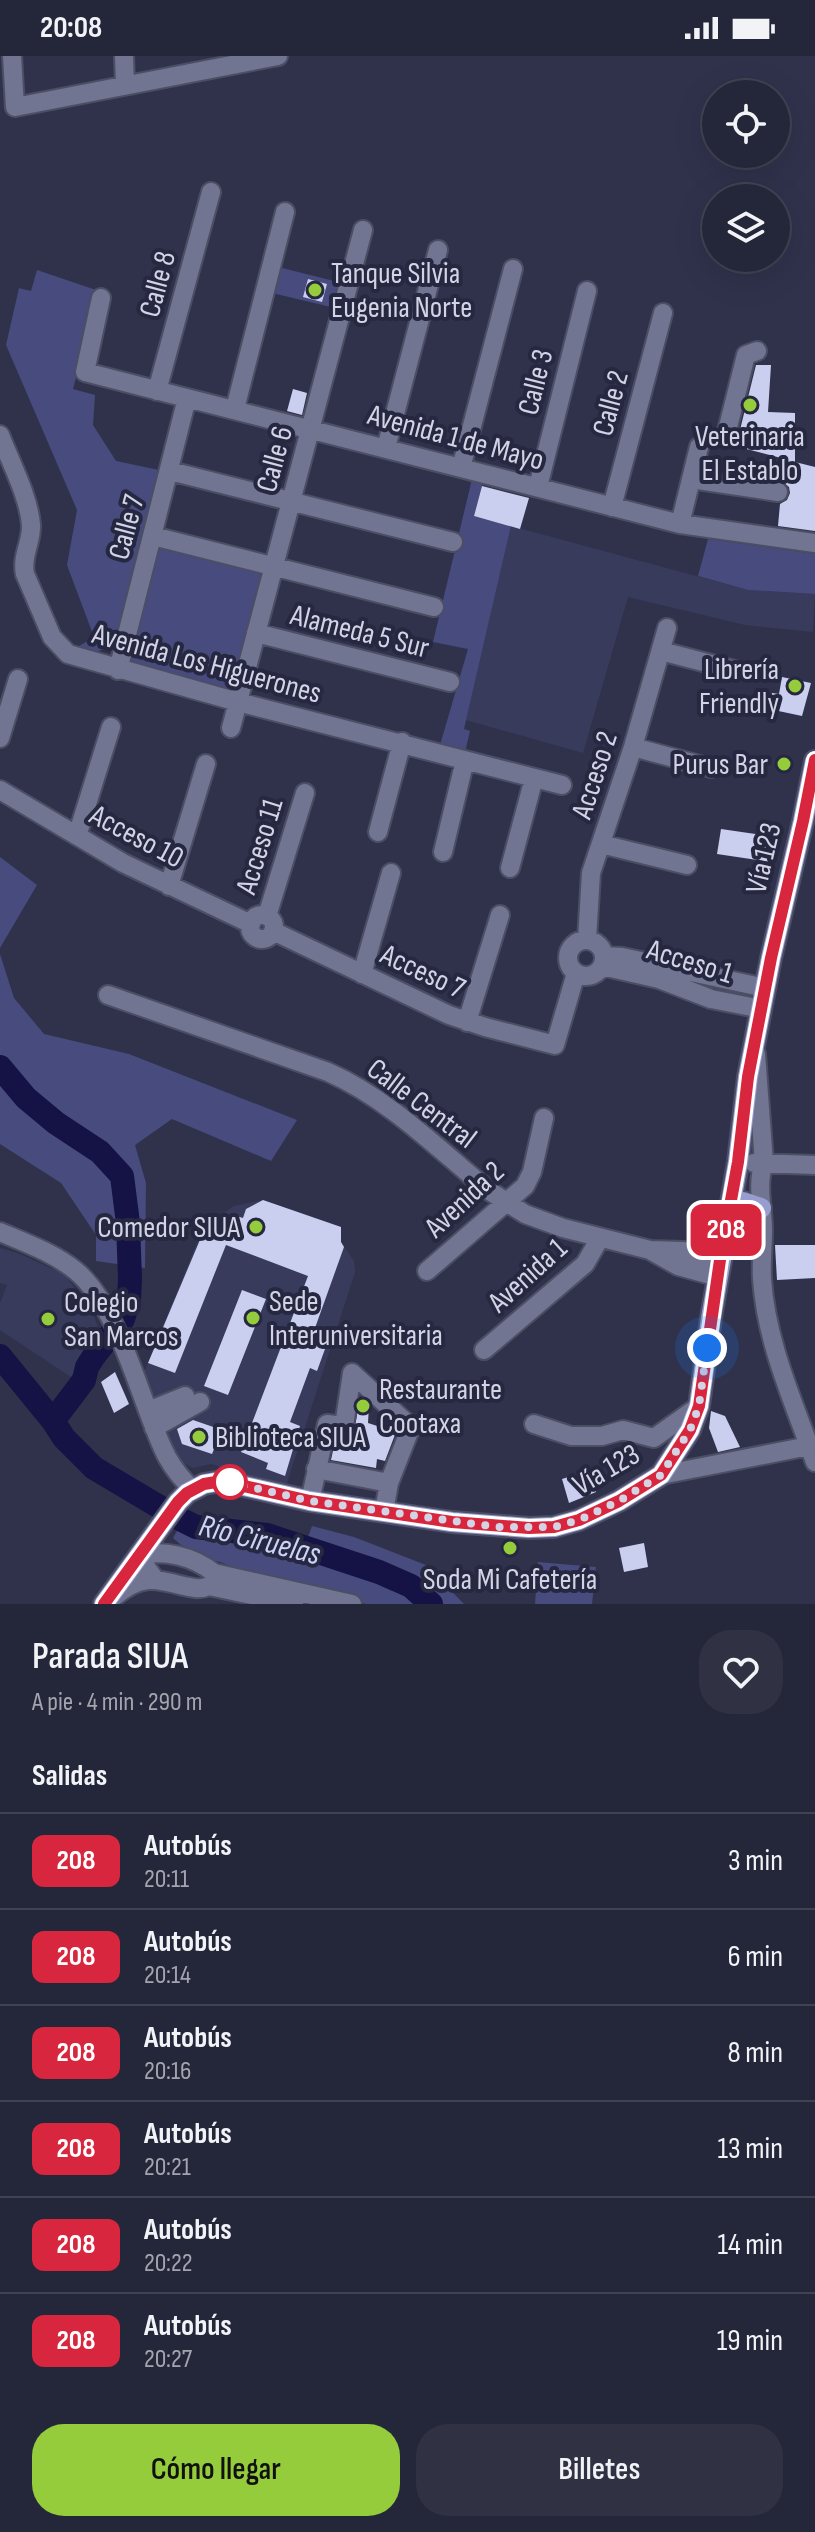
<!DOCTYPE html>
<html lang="es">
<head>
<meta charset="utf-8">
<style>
  :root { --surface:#242639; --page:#303244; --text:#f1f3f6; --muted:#a3a5ae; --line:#414353; --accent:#94cc3c }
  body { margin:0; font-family:"Sofia Sans Condensed",sans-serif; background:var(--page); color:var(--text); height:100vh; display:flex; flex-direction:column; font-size:30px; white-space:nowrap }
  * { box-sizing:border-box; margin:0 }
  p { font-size:26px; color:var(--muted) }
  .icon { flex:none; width:44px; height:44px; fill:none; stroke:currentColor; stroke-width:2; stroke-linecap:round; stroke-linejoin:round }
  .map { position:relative; height:1548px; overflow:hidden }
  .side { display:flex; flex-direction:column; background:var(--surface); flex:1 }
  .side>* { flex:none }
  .badge { padding:0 16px; border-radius:12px; font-size:28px; line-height:52px }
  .tools { position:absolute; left:702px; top:24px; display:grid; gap:16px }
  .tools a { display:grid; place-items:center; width:88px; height:88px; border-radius:50%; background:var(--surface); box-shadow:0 8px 32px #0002,0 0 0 2px var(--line); font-size:40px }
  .you { position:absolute; width:40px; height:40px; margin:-20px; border:6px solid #fff; border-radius:50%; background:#1a73e8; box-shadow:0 0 0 12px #1a73e833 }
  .map>.badge { position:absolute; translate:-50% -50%; box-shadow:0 0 0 4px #fff }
  h2 { padding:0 32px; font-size:30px; line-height:72px }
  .round { display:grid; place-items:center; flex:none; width:84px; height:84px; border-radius:32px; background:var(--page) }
  .summary { display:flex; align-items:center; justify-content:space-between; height:136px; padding:0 32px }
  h1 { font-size:38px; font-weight:600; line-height:60px }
  .cta { display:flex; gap:16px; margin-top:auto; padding:16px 32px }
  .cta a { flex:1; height:92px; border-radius:32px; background:var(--accent); color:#111; font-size:32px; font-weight:600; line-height:92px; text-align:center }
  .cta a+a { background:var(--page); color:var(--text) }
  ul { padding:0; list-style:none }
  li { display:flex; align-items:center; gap:24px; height:96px; padding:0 32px; border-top:2px solid var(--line) }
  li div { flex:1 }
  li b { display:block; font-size:30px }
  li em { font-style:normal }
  li .badge { min-width:88px; font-weight:700; text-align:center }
  .status { display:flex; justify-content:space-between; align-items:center; height:56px; padding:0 40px; background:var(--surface); direction:ltr }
  .status svg { height:22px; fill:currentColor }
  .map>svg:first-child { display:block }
  .built { fill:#383b5b }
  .green { fill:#474b7e }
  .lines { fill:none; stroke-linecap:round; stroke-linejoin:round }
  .river { stroke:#151245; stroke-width:24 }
  .building { fill:#cacfef }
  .minor-casing { stroke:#4c4e63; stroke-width:22 }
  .major-casing { stroke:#4c4e63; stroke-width:24 }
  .minor { stroke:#717592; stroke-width:18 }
  .major { stroke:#979dcf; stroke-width:20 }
  .line-casing { stroke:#fff; stroke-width:18 }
  .line { stroke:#d7263d; stroke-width:12 }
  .walk { stroke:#d2d4e5; stroke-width:8; stroke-dasharray:0 14.4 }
  .poi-dot { fill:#94cc3c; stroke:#262841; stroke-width:3 }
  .stop-dot { fill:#fff; stroke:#d7263d; stroke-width:4 }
  .labels { text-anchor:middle; stroke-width:8; stroke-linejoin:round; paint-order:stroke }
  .poi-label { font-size:30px; fill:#d2d4e5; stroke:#262841; text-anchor:start }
  .street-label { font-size:30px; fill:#d2d4e5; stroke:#262841 }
  .water-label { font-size:32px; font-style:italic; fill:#cdd3f6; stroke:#262841 }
</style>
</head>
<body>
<div class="status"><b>20:08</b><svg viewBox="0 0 49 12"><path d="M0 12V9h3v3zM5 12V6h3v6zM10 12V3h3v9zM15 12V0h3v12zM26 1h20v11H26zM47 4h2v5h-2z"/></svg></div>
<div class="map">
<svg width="815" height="1548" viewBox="0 0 815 1548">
  <rect width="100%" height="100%" fill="#30324c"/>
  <path class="built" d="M511,470L748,534L815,538L813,576L745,569L628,541L583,697L466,664Z
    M263,1144L341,1171V1186L354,1205L355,1216L286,1430L211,1408L193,1412L179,1405L174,1400L143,1319L201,1177L216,1162L234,1150Z
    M0,1192L20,1198L64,1218L91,1253L99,1273L71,1321L0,1274V1247L7,1229L0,1227Z"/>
  <path class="green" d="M278,211L342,227L335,252L272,237Z
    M37,214L99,235L73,333L95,339L93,369L116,405L159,414L116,584C102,598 93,597 74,593L94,581L67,509L77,454L6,289L19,232L31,235Z
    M472,423L483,426L474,460L511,470L464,673L470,675L465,696L440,689L468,593L433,586Z
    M708,483L815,498V538L748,534L698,520Z
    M160,488L262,516L232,634L130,608Z
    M0,801L37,829L0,892Z
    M0,898L14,942L44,978L129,998L297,1064L271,1105L172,1063L135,1089L146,1127L145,1212L96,1205V1179L61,1127L0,1088Z
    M182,1466L197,1474L268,1483L303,1495L312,1470L354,1481L426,1509L464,1548H366L250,1517L220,1506L194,1500L173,1482Z
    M538,1506L596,1511L592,1548H535Z"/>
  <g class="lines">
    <path class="river" d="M0,1011L26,1042L56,1067L100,1096L122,1120L128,1167L130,1223L129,1244L123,1263L94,1300L87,1311L84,1324L53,1365
      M0,1300L53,1365L64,1382L94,1412L180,1463L196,1471L267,1479L379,1516L411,1530L431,1548"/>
  </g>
  <path class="building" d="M308,223L327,228L322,246L303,241Z
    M756,309H771L768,356L795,357V406L815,411V475L778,470L780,448L787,444L790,437L789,431L782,425L785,403L731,389L738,382Z
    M293,333L307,337L302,359L287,355Z
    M482,430L529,442L520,473L474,460Z
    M782,621L811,627L802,660L769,653L772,637L779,638Z
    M721,773L775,781L771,806L717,798Z
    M263,1144L341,1171V1186L344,1191L310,1286L325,1293L317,1315L310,1312L290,1366L300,1370L285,1420L266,1413L268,1407L241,1396L308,1220L226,1189L175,1317L148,1307L202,1179L206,1174L218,1169L222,1162L231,1164L233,1159L243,1162L246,1153Z
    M775,1189H815V1222L777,1224Z
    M242,1234L266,1243L228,1339L204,1330Z
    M115,1316L129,1348L114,1357L101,1326Z
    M360,1341L369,1349L368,1367L396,1376L385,1405L377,1403L376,1412L331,1404L334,1390L345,1392L346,1382L354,1377Z
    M711,1355L725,1360L740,1391L718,1396L709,1372Z
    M193,1364L222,1374L212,1398L182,1388L177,1373Z
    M588,1415L596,1436L569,1447L562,1423Z
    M644,1487L648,1511L624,1516L619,1492Z"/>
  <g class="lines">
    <g class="minor-casing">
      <path id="minor" d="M12,0L15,51L278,0
        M124,0L125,29
        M101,242L85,316L680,468L815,487
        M157,335L211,136
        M235,353L285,156
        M0,379C10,405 29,441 31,469C32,486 21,500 25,518L52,581L68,598L238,646L562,729
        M726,379L746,299L757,295
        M386,392L438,194
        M461,412L513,213
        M170,415L453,486
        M691,423L778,436
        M538,431L587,235
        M612,451L663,257
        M680,468L699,391
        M153,480L434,551
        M256,577L450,626
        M661,595L734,614
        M118,614L187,342
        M231,672L363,174
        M0,682L18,623
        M633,691L711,712
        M0,734L123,807L251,868
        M378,776L402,686
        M77,780L111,671
        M601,788L687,809
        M443,796L465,704
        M510,812L534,722
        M169,830L206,708
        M250 871a12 12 0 1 1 24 0a12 12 0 1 1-24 0Z
        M267,860L305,737
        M273,875L449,959L485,971L555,989L576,917
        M587,884L591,817L633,691L667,572
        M568 902a18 18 0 1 1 36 0a18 18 0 1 1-36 0Z
        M604,900L622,901L765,932
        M602,910L659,923L711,943L762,953
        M362,918L391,817
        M108,939L328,1016C389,1043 437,1092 488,1134L525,1158L563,1172L650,1194L683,1195L720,1204
        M467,966L500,859
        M756,998L764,1107C756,1128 763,1152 763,1174C763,1190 761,1207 762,1223C766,1286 794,1347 815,1406
        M754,1107L815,1109
        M0,1176C26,1187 54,1197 76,1215C111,1244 132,1313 148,1355C161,1389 166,1408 193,1434
        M653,1196L678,1210L718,1221
        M427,1215L525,1130L532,1116L544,1062
        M484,1294L585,1208L600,1182
        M352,1317L411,1371L389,1427L384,1456
        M148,1355L185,1340
        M534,1368L571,1380H602L623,1374L654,1382L699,1350
        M154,1372L200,1346
        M316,1413L389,1427
        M661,1419L809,1390
        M310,1445L327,1368L344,1370L352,1317
        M154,1522L138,1500C163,1493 193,1500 214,1517L352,1548
        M114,1541C140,1519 153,1522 184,1530C194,1532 200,1534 209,1530L294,1548"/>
    </g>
    <g class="major-casing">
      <path id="major" d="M730,1151L743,1146L761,1152
        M104,1548L178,1446L187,1437L204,1428L222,1425L310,1445L452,1466L529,1472L554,1471L579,1464L619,1445L661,1419L690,1374L699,1350L711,1262L738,1106L748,1021L771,902L803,765L815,705"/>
    </g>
    <use href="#minor" class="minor"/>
    <use href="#major" class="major"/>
  </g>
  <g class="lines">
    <g class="line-casing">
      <path id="line" d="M104,1548L178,1446L187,1437L204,1428L222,1425L310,1445L452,1466L529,1472L554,1471L579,1464L619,1445L661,1419L690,1374L699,1350L720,1204L738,1106L748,1021L771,902L803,765L815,704"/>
    </g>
    <use href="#line" class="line"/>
    <path class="walk" d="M230,1426L310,1445L497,1471H554L579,1464L619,1445L661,1419L690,1374L699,1350L707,1292"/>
  </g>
  <g class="poi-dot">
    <circle cx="315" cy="234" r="8"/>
    <circle cx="750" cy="349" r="8"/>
    <circle cx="795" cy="630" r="8"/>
    <circle cx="784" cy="708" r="8"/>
    <circle cx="256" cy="1171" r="8"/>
    <circle cx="253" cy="1262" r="8"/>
    <circle cx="48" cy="1263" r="8"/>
    <circle cx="363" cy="1350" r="8"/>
    <circle cx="199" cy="1381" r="8"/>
    <circle cx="510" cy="1492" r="8"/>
  </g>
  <circle class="stop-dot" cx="230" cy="1426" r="16"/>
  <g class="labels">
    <g class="poi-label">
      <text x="331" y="227">Tanque Silvia<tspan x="331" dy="34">Eugenia Norte</tspan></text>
      <text x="750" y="390" text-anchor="middle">Veterinaria<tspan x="750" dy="34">El Establo</tspan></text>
      <text x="779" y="623" text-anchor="end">Librería<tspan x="779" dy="34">Friendly</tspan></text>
      <text x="768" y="718" text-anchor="end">Purus Bar</text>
      <text x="240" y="1181" text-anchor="end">Comedor SIUA</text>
      <text x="269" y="1255">Sede<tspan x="269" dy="34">Interuniversitaria</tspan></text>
      <text x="64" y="1256">Colegio<tspan x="64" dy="34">San Marcos</tspan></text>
      <text x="379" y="1343">Restaurante<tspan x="379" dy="34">Cootaxa</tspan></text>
      <text x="215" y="1391">Biblioteca SIUA</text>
      <text x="510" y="1533" text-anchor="middle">Soda Mi Cafetería</text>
    </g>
    <g class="street-label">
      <text transform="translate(157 228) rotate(-75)" y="10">Calle 8</text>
      <text transform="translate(535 326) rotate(-76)" y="10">Calle 3</text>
      <text transform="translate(610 347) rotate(-75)" y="10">Calle 2</text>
      <text transform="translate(456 381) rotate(15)" y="10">Avenida 1 de Mayo</text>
      <text transform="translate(274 403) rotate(-75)" y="10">Calle 6</text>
      <text transform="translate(126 471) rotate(-75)" y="10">Calle 7</text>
      <text transform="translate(360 575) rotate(14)" y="10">Alameda 5 Sur</text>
      <text transform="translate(207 607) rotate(15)" y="10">Avenida Los Higuerones</text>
      <text transform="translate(594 719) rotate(-72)" y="10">Acceso 2</text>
      <text transform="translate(137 780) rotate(28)" y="10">Acceso 10</text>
      <text transform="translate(259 790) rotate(-73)" y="10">Acceso 11</text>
      <text transform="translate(763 802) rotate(-77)" y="10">Vía 123</text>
      <text transform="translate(690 905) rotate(17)" y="10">Acceso 1</text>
      <text transform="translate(423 915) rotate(25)" y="10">Acceso 7</text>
      <text transform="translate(422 1047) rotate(37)" y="10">Calle Central</text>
      <text transform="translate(464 1143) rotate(-43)" y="10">Avenida 2</text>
      <text transform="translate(527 1219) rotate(-42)" y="10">Avenida 1</text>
      <text transform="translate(606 1413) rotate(-30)" y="10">Vía 123</text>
    </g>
    <g class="water-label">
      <text transform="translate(260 1483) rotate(14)" y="11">Río Ciruelas</text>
    </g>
  </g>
</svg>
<div class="tools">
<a><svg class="icon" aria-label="locate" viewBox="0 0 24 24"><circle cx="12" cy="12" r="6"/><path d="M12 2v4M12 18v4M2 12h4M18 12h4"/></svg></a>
<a><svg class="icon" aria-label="layers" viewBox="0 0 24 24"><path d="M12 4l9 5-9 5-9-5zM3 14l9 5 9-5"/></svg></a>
</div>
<div class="you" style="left:707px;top:1292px"></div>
<b class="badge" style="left:726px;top:1174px;background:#d7263d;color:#fff">208</b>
</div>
<section class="side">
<div class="summary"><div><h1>Parada SIUA</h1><p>A pie · 4 min · 290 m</p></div><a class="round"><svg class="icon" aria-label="heart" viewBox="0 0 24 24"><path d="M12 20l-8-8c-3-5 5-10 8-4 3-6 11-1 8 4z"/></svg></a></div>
<h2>Salidas</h2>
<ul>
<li><span class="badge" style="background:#d7263d;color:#fff">208</span><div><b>Autobús</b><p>20:11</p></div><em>3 min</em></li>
<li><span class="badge" style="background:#d7263d;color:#fff">208</span><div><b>Autobús</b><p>20:14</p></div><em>6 min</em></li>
<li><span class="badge" style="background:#d7263d;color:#fff">208</span><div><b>Autobús</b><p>20:16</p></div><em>8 min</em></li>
<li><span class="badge" style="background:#d7263d;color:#fff">208</span><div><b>Autobús</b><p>20:21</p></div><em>13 min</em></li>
<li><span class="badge" style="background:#d7263d;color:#fff">208</span><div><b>Autobús</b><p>20:22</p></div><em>14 min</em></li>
<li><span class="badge" style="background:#d7263d;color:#fff">208</span><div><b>Autobús</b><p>20:27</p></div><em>19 min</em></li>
</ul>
<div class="cta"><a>Cómo llegar</a><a>Billetes</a></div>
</section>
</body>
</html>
